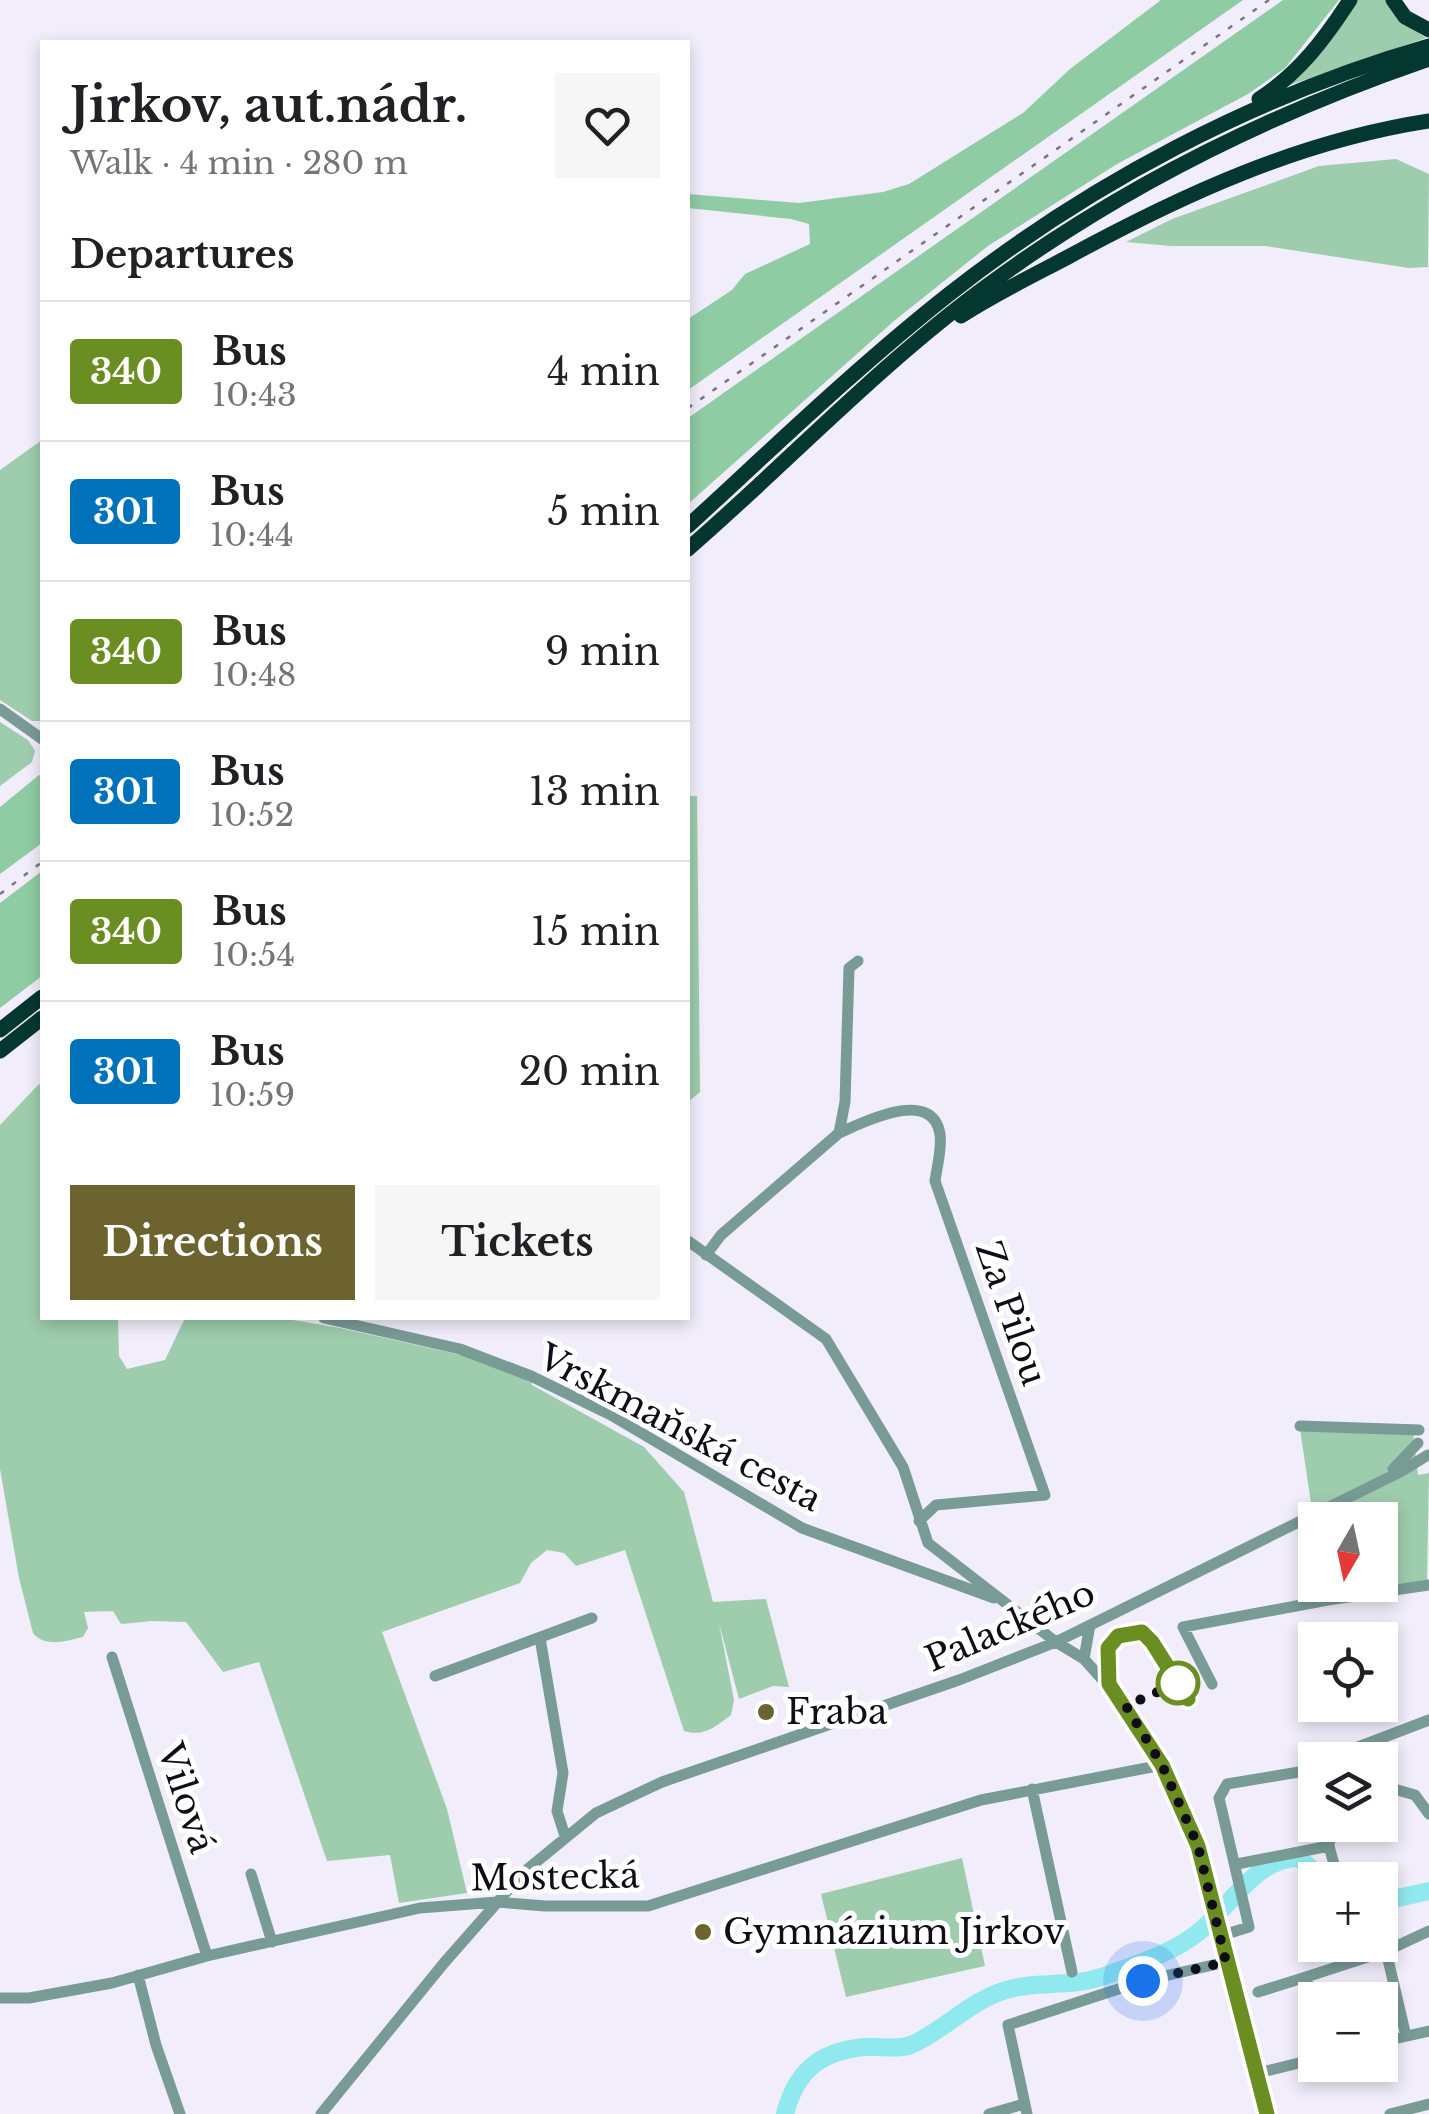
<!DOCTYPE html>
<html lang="en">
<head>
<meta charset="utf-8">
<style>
  :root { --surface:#fff; --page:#f6f6f6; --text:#202124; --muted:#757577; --line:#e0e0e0; --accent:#6c632f }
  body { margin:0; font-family:"Libre Baskerville",serif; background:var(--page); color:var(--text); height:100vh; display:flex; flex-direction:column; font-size:38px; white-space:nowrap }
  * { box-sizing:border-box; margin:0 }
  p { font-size:32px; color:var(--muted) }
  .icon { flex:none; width:55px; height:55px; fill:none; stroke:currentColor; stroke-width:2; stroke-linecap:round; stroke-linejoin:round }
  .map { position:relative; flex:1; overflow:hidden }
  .sheet { position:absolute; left:40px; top:40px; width:650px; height:1280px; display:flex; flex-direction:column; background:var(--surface); border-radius:0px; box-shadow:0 5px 15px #0003 }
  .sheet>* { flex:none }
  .badge { padding:0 20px; border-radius:8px; font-size:35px; line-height:65px }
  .needle { width:65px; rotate:189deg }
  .controls { position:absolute; left:1298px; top:1502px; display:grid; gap:20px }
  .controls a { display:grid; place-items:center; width:100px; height:100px; border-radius:0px; background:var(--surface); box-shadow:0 5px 15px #0003; font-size:50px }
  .you { position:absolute; width:50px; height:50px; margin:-25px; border:8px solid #fff; border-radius:50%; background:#1a73e8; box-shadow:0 0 0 15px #1a73e833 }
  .map>.badge { position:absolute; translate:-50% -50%; box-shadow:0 0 0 5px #fff }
  h2 { padding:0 30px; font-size:38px; line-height:90px }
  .round { display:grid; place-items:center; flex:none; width:105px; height:105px; border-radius:0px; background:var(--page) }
  .head { display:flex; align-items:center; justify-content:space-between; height:170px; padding:0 30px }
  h1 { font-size:48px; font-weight:800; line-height:75px }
  .cta { display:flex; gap:20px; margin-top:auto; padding:20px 30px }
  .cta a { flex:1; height:115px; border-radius:0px; background:var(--accent); color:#fff; font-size:40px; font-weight:800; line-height:115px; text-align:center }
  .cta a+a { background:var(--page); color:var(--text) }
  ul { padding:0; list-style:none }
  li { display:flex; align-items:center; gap:30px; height:140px; padding:0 30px; border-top:2px solid var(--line) }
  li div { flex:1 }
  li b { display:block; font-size:38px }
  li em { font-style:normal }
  li .badge { min-width:110px; font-weight:700; text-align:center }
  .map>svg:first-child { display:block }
  .green { fill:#9dcdac }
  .forest { fill:#8fcca3 }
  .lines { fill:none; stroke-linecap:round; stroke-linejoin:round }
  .river { stroke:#90e9ee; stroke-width:18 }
  .minor { stroke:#799b95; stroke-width:11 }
  .highway { stroke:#053731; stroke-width:15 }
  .rail { stroke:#787481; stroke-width:2.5; stroke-dasharray:5 10; stroke-linecap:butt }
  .line-casing { stroke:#fff; stroke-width:22 }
  .line { stroke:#6b8e23; stroke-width:15 }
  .walk { stroke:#100c18; stroke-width:10; stroke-dasharray:0 18 }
  .stop-dot { fill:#fff; stroke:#6b8e23; stroke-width:5 }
  .poi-dot { fill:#6c632f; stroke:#fff; stroke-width:4 }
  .labels { text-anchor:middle; stroke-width:10; stroke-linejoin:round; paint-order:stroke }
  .street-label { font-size:35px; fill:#100c18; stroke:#fff }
  .poi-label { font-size:35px; fill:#100c18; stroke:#fff; text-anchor:start }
</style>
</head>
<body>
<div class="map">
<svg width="1429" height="2114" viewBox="0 0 1429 2114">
  <rect width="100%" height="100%" fill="#f1edfb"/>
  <path class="green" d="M1355,0H1386L1404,23L1426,38L1287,86Z
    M1396,159L1429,174L1428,267L1409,268L1265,246H1171L1126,242L1172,219L1319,166Z
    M42,440V721H32L0,700V470Z
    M0,722L28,740L35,751L32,762L0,786Z
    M688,796H697L700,1092L688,1102Z
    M39,1084L42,1088V1318H118L119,1356L127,1369L165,1360L185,1318H281L340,1328L470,1357L531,1378L532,1385L644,1447L684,1492L713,1602L766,1599L789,1687L773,1686L739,1699L719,1623L734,1700L731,1715C715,1727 704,1737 684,1731L625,1550L576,1566L564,1553L547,1550L531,1563L520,1583L382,1632L447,1809L467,1893L399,1903L390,1855L327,1861L259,1662L223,1672L186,1622L152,1621L121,1624L113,1611L84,1612L88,1628L83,1637C66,1641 45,1648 33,1633L19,1578L0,1469V1125Z
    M1300,1429L1413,1432L1418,1475L1429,1473L1427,1580L1326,1594L1325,1585H1380V1520H1315V1530Z
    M962,1858L985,1966L846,1997L821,1894Z"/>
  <path class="forest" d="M1161,0H1243L688,390V319L732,290L745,274L810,244L809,224L791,219L688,208V194L799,203L883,192L909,184L1023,113L1070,69Z
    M1283,0H1339L1285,68L1248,94L1117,164L988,246L894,321L688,504V418Z
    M39,775L42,776V843L0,874V807Z
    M42,871V976L0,1008V903Z"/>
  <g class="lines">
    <path class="river" d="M1380,1902L1429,1891
      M785,2114C796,2071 820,2051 865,2047C879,2046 898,2050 911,2045C943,2031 969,2002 1003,1991C1035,1980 1069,1988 1101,1977C1130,1967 1167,1955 1192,1937C1228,1913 1252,1858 1299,1858L1325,1880"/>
    <path class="minor" d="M0,709L42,739
      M839,1133C864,1122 932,1087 940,1134C942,1149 937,1167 935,1181L1045,1495L936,1505L919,1521
      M688,1241L826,1339L903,1467L928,1543L1056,1642L1084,1659L1126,1706L1162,1765L1198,1846L1254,2074L1267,2114
      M706,1255L721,1235L839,1133L845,1102L849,968L858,961
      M324,1318L460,1349L531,1376L611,1415L802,1528L994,1598
      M1300,1426L1419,1430
      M1393,1469L1418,1443
      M540,1638L563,1773L557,1811L565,1836
      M112,1657L207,1956
      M1084,1659L1090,1625
      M435,1676L592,1618
      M1212,1684L1183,1627L1328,1600L1429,1585
      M1324,1760L1429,1720
      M1380,1785L1415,1795L1429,1814
      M1032,1789L1072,1972
      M1329,1846L1331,1825
      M1237,1864L1329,1846L1338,1879
      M251,1874L272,1942
      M1220,1936L1249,1927L1219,1798L1227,1784L1299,1772L1315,1765
      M1386,1951L1406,2036
      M138,1975L156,2045L180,2114
      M1258,1992L1306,1977
      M0,1998H29L112,1983L207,1956L420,1908L497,1902L545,1906H648L981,1800L1162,1765
      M1315,2011L1306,1977L1386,1951L1429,1931
      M1380,2042L1429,2031
      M1254,2074L1315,2059
      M321,2114L444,1963L524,1872L596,1813L662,1782L959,1680L1056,1642L1402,1471L1428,1455
      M989,2114L1024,2104
      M1027,2114L1008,2025L1143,1981L1226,1962
      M1390,2114L1429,2104"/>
    <path class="highway" d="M1393,0L1405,17L1429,30
      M1259,99C1299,73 1324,40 1350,0
      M961,316C995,294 1032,276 1068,257C1182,195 1299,141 1429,121
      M688,526C773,448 857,367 948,295C1090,183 1255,96 1429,46
      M688,549C787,463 878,366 984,288C1119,188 1271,113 1429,59
      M0,1030L42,997
      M0,1051L42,1018"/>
    <path class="rail" d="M688,408L1269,0
      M0,894L42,862"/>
  </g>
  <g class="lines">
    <g class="line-casing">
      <path id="line" d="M1188,1699L1152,1642L1142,1632L1118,1636L1108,1648L1109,1684L1162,1765L1198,1846L1267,2114"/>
    </g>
    <use href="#line" class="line"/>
    <path class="walk" d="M1143,1981L1226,1962L1198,1846L1162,1765L1126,1706L1178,1683"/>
  </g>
  <circle class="stop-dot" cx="1178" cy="1683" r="20"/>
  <g class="poi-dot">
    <circle cx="766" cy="1712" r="10"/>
    <circle cx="703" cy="1932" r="10"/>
  </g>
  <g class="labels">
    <g class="street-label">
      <text transform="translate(1011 1313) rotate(71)" y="12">Za Pilou</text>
      <text transform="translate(680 1428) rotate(28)" y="12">Vrskmaňská cesta</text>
      <text transform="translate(1010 1626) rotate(-23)" y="12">Palackého</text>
      <text transform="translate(186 1798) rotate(72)" y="12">Vilová</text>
      <text transform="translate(555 1877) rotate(-1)" y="12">Mostecká</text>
    </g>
    <g class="poi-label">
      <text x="786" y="1724">Fraba</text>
      <text x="723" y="1944">Gymnázium Jirkov</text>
    </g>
  </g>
</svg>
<div class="controls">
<a><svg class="needle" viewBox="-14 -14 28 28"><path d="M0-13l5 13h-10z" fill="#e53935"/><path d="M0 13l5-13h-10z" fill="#757577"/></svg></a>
<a><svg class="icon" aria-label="locate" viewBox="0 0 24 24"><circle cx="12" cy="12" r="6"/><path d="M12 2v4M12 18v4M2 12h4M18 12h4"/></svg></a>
<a><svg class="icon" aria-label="layers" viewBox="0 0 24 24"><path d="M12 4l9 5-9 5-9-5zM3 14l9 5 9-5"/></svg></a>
<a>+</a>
<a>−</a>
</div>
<div class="you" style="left:1143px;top:1981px"></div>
<section class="sheet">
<div class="head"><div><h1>Jirkov, aut.nádr.</h1><p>Walk · 4 min · 280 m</p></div><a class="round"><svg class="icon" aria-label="heart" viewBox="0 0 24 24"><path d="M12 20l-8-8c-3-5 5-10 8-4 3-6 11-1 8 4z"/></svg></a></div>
<h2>Departures</h2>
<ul>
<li><span class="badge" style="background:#6b8e23;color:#fff">340</span><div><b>Bus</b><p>10:43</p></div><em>4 min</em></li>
<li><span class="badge" style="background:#0072bc;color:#fff">301</span><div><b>Bus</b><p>10:44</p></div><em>5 min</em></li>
<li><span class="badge" style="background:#6b8e23;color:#fff">340</span><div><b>Bus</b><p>10:48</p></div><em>9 min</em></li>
<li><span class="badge" style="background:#0072bc;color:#fff">301</span><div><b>Bus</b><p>10:52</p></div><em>13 min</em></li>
<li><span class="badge" style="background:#6b8e23;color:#fff">340</span><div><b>Bus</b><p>10:54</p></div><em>15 min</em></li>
<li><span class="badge" style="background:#0072bc;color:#fff">301</span><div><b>Bus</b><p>10:59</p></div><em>20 min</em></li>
</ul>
<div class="cta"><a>Directions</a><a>Tickets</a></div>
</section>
</div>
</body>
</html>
